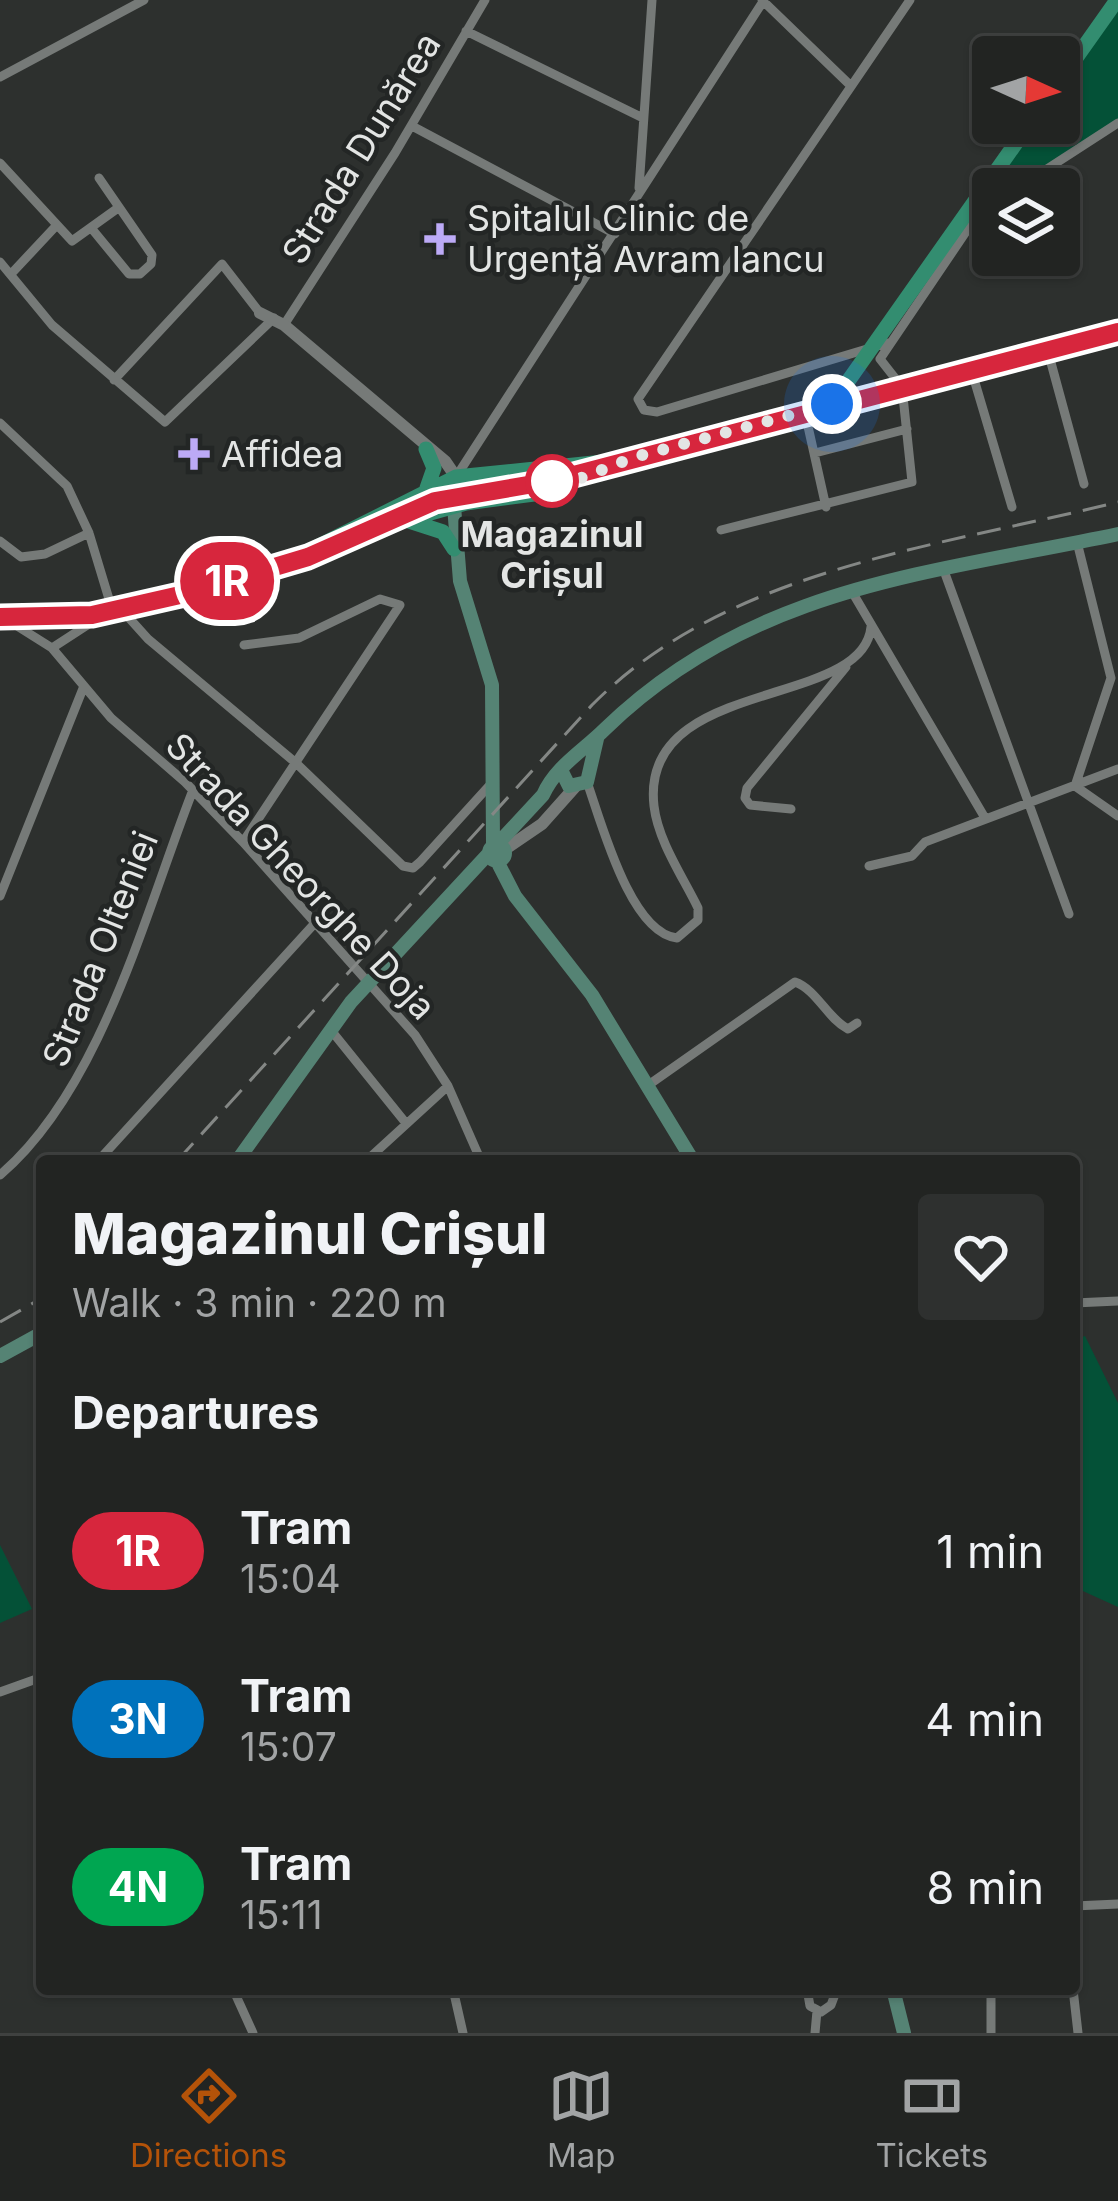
<!DOCTYPE html>
<html lang="en">
<head>
<meta charset="utf-8">
<style>
  :root { --surface:#222422; --page:#2e302f; --text:#f1f3f6; --muted:#a2a4a5; --line:#3f4140; --accent:#b45309 }
  body { margin:0; font-family:Inter,sans-serif; background:var(--page); color:var(--text); height:100vh; display:flex; flex-direction:column; font-size:45px; white-space:nowrap }
  * { box-sizing:border-box; margin:0 }
  p { font-size:39px; color:var(--muted) }
  .icon { flex:none; width:66px; height:66px; fill:none; stroke:currentColor; stroke-width:2; stroke-linecap:round; stroke-linejoin:round }
  .map { position:relative; flex:1; overflow:hidden }
  .sheet { position:absolute; left:36px; top:1155px; width:1044px; height:840px; display:flex; flex-direction:column; background:var(--surface); border-radius:12px; box-shadow:0 3px 9px #0004,0 0 0 3px var(--line) }
  .sheet>* { flex:none }
  .badge { padding:0 24px; border-radius:39px; font-size:42px; line-height:78px }
  .needle { width:78px; rotate:93deg }
  .buttons { position:absolute; left:972px; top:36px; display:grid; gap:24px }
  .buttons a { display:grid; place-items:center; width:108px; height:108px; border-radius:12px; background:var(--surface); box-shadow:0 3px 9px #0004,0 0 0 3px var(--line); font-size:60px }
  .you { position:absolute; width:60px; height:60px; margin:-30px; border:9px solid #fff; border-radius:50%; background:#1a73e8; box-shadow:0 0 0 18px #1a73e833 }
  .map>.badge { position:absolute; translate:-50% -50%; box-shadow:0 0 0 6px #fff }
  h2 { padding:0 36px; font-size:45px; line-height:108px }
  .round { display:grid; place-items:center; flex:none; width:126px; height:126px; border-radius:12px; background:var(--page) }
  .summary { display:flex; align-items:center; justify-content:space-between; height:204px; padding:0 36px }
  h1 { font-size:57px; font-weight:800; line-height:90px }
  ul { padding:0; list-style:none }
  li { display:flex; align-items:center; gap:36px; height:168px; padding:0 36px }
  li div { flex:1 }
  li b { display:block; font-size:45px }
  li em { font-style:normal }
  li .badge { min-width:132px; font-weight:700; text-align:center }
  .tabs { display:flex; justify-content:space-around; align-items:center; height:168px; border-top:3px solid var(--line); background:var(--surface); font-size:33px; color:var(--muted) }
  .tabs a { display:grid; justify-items:center; gap:6px }
  .tabs .active { color:var(--accent) }
  .map>svg:first-child { display:block }
  .green { fill:#045137 }
  .lines { fill:none; stroke-linecap:round; stroke-linejoin:round }
  .minor { stroke:#767a78; stroke-width:9 }
  .tertiary { stroke:#767a78; stroke-width:12 }
  .secondary { stroke:#558374; stroke-width:14 }
  .primary { stroke:#338d70; stroke-width:15 }
  .tram { stroke:#848785; stroke-width:3 }
  .rail { stroke:#848785; stroke-width:3; stroke-dasharray:24 12; stroke-linecap:butt }
  .line-casing { stroke:#fff; stroke-width:27 }
  .line { stroke:#d7263d; stroke-width:18 }
  .walk { stroke:#e3e5e4; stroke-width:12; stroke-dasharray:0 21.6 }
  .poi-dot { fill:#bcaaf6; stroke:#232625; stroke-width:4.5 }
  .stop-dot { fill:#fff; stroke:#d7263d; stroke-width:6 }
  .labels { text-anchor:middle; stroke-width:9; stroke-linejoin:round; paint-order:stroke }
  .street-label { font-size:36px; fill:#e3e5e4; stroke:#232625 }
  .poi-label { font-size:36px; fill:#e3e5e4; stroke:#232625; text-anchor:start }
  .stop-label { font-size:36px; font-weight:bold; fill:#e3e5e4; stroke:#232625 }
</style>
</head>
<body>
<div class="map">
<svg width="1118" height="2033" viewBox="0 0 1118 2033">
  <rect width="100%" height="100%" fill="#2d302e"/>
  <path class="green" d="M1118,0V124L1017,189H993V205L978,214L969,208L1029,123H1059V81Z
    M1085,1336L1118,1403V1607L1074,1587V1340Z
    M0,1545L32,1609L0,1623Z"/>
  <g class="lines">
    <path class="minor" d="M762,0L850,85
      M466,31L643,118
      M0,77L144,0
      M412,126L615,234
      M0,163L72,241L118,208
      M639,188L652,0
      M1016,189L1118,123
      M973,211L978,214L993,204
      M92,229L129,274H140L151,264L152,255L99,178
      M0,262L52,325L165,422L274,318
      M11,274L55,227
      M284,325L395,153L485,0
      M887,343L657,412L644,410L638,399L910,0
      M1047,348L1084,484
      M971,369L1012,507
      M114,380L222,264L260,313
      M805,413L826,507
      M0,423L67,486L89,533L112,609L52,648L6,619
      M815,453L907,429
      M456,477L764,0
      M721,530L912,482L902,387L880,359L978,214
      M0,541L21,557L45,554L89,533
      M1077,542L1111,678L1075,786L1118,816
      M943,568L1069,914
      M851,590L985,818
      M121,609L148,639L296,763L403,866L413,868L420,862L489,786
      M52,648L111,718L185,782L243,842L415,1035L448,1086L481,1161
      M587,782C601,821 630,933 677,938L698,920V908C683,877 658,841 654,806C639,676 863,710 871,627
      M791,809L750,805L745,798L747,788L846,667
      M243,842L400,605L380,599L299,638L244,645
      M869,866L912,856L925,842L1118,769
      M0,896L84,686
      M330,1029L405,1122
      M647,1086L795,982C817,990 827,1018 848,1029L857,1023
      M98,1161L315,923
      M366,1161L448,1086
      M0,1175C101,1089 145,913 193,790
      M1074,1303L1118,1301
      M0,1692L42,1677
      M1074,1906L1118,1904
      M233,1989L253,2033
      M453,1989L463,2033
      M807,1989L810,2006L821,2012L831,2005L837,1989
      M991,1989V2033
      M1073,1989L1078,2033
      M815,2033L817,2011"/>
    <path class="tertiary" d="M260,313L284,325L445,461L456,477L454,506
      M504,850L542,824L575,787"/>
    <path class="secondary" d="M454,506L460,581L492,685L493,845
      M561,770L569,786L587,782L597,739
      M489 853a8 8 0 1 1 16 0a8 8 0 1 1-16 0Z
      M497,861L515,896L592,995L693,1161
      M237,1161L351,1002L543,795C556,766 583,751 605,729C752,586 928,574 1118,534
      M0,1356L42,1333
      M893,1989L904,2033"/>
    <path class="primary" d="M1059,82L1117,0
      M832,404L1030,123
      M426,449L434,468L427,488
      M409,521L443,532L454,549
      M345,537L466,503L534,494L635,457L1118,329
      M0,615L65,618L132,605L305,553L456,477L603,462"/>
    <path class="tram" d="M0,617L92,615L180,595L308,557L435,501L551,481L1118,332"/>
    <path class="rail" d="M177,1161L592,705C728,568 939,547 1118,502
      M0,1322L42,1298"/>
  </g>
  <g class="lines">
    <g class="line-casing">
      <path id="line" d="M0,617L92,615L180,595L308,557L435,501L551,481L1118,332"/>
    </g>
    <use href="#line" class="line"/>
    <path class="walk" d="M552,481L550,490L635,457L832,404"/>
  </g>
  <g class="poi-dot">
    <path d="M434 221h12v12h12v12h-12v12h-12v-12h-12v-12h12z"/>
    <path d="M188 436h12v12h12v12h-12v12h-12v-12h-12v-12h12z"/>
  </g>
  <circle class="stop-dot" cx="552" cy="481" r="24"/>
  <g class="labels">
    <g class="street-label">
      <text transform="translate(361 148) rotate(-58)" y="13">Strada Dunărea</text>
      <text transform="translate(301 876) rotate(47)" y="13">Strada Gheorghe Doja</text>
      <text transform="translate(100 949) rotate(-68)" y="13">Strada Olteniei</text>
    </g>
    <g class="poi-label">
      <text x="467" y="231">Spitalul Clinic de<tspan x="467" dy="41">Urgență Avram Iancu</tspan></text>
      <text x="221" y="467">Affidea</text>
    </g>
    <g class="stop-label">
      <text x="552" y="547">Magazinul<tspan x="552" dy="41">Crișul</tspan></text>
    </g>
  </g>
</svg>
<div class="buttons">
<a><svg class="needle" viewBox="-14 -14 28 28"><path d="M0-13l5 13h-10z" fill="#e53935"/><path d="M0 13l5-13h-10z" fill="#a2a4a5"/></svg></a>
<a><svg class="icon" aria-label="layers" viewBox="0 0 24 24"><path d="M12 4l9 5-9 5-9-5zM3 14l9 5 9-5"/></svg></a>
</div>
<div class="you" style="left:832px;top:404px"></div>
<b class="badge" style="left:227px;top:581px;background:#d7263d;color:#fff">1R</b>
<section class="sheet">
<div class="summary"><div><h1>Magazinul Crișul</h1><p>Walk · 3 min · 220 m</p></div><a class="round"><svg class="icon" aria-label="heart" viewBox="0 0 24 24"><path d="M12 20l-8-8c-3-5 5-10 8-4 3-6 11-1 8 4z"/></svg></a></div>
<h2>Departures</h2>
<ul>
<li><span class="badge" style="background:#d7263d;color:#fff">1R</span><div><b>Tram</b><p>15:04</p></div><em>1 min</em></li>
<li><span class="badge" style="background:#0072bc;color:#fff">3N</span><div><b>Tram</b><p>15:07</p></div><em>4 min</em></li>
<li><span class="badge" style="background:#00a651;color:#fff">4N</span><div><b>Tram</b><p>15:11</p></div><em>8 min</em></li>
</ul>
</section>
</div>
<nav class="tabs">
<a class="active"><svg class="icon" aria-label="directions" viewBox="0 0 24 24"><path d="M12 3l9 9-9 9-9-9zM9 14v-3h6M13 9l2 2-2 2"/></svg>Directions</a>
<a><svg class="icon" aria-label="map" viewBox="0 0 24 24"><path d="M3 6l6-2 6 2 6-2v14l-6 2-6-2-6 2zM9 4v14M15 6v14"/></svg>Map</a>
<a><svg class="icon" aria-label="tickets" viewBox="0 0 24 24"><path d="M3 7h18v10H3zM15 7v10"/></svg>Tickets</a>
</nav>
</body>
</html>
